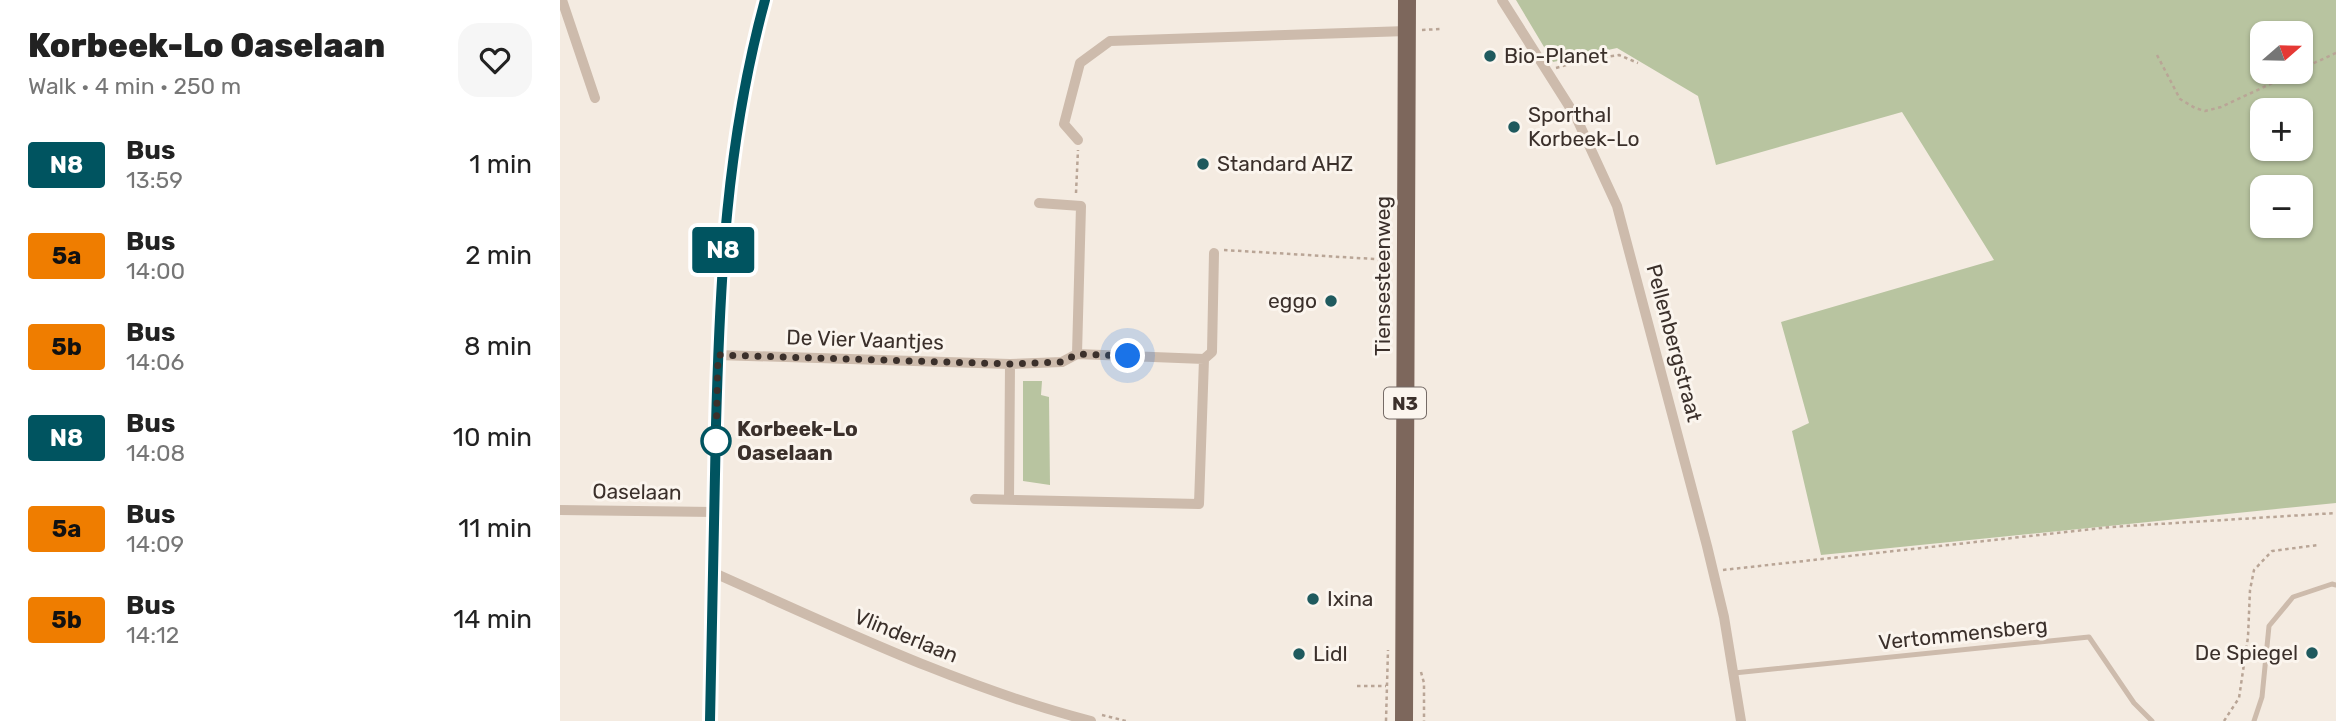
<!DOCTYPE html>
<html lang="en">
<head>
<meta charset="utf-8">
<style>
  :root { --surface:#fff; --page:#f6f6f6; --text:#222; --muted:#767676 }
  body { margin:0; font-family:Rubik,sans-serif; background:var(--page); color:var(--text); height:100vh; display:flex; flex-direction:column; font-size:26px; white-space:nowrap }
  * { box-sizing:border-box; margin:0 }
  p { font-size:23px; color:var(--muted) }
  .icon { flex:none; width:38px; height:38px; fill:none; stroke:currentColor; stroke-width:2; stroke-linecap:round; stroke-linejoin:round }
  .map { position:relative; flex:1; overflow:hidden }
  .panel { display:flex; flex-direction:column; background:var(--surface); width:560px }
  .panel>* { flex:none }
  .badge { padding:0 14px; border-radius:5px; font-size:24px; line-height:46px }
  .needle { width:46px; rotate:70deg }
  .buttons { position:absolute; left:1690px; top:21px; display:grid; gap:14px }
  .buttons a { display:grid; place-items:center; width:63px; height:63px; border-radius:14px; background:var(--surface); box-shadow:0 2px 5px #0004; font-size:35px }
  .you { position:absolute; width:35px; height:35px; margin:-18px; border:5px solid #fff; border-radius:50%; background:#1a73e8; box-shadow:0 0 0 10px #1a73e833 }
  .map>.badge { position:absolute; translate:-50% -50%; box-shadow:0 0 0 4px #fff }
  .round { display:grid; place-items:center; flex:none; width:74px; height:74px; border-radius:21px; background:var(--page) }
  .summary { display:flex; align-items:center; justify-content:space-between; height:119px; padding:0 28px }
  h1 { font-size:33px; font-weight:800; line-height:52px }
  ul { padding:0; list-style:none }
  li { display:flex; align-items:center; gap:21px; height:91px; padding:0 28px }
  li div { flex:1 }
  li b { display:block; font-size:26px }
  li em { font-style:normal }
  li .badge { min-width:77px; font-weight:700; text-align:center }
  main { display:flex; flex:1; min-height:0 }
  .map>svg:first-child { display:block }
  .green { fill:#b8c4a0; fill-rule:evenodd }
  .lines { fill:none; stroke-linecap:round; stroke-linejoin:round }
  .path { stroke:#b9a596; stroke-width:2.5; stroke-dasharray:3.5 3.5; stroke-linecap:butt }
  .lane { stroke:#cdbbac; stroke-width:5 }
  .street { stroke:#cdbbac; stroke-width:10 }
  .primary { stroke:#7d675c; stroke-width:18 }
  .line-casing { stroke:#fff; stroke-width:16 }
  .line { stroke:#005460; stroke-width:10 }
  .walk { stroke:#3b302b; stroke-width:7; stroke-dasharray:0 12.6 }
  .poi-dot { fill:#1f5a5e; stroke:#fbf5ee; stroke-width:2.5 }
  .stop-dot { fill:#fff; stroke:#005460; stroke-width:3.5 }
  .labels { text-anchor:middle; stroke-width:6; stroke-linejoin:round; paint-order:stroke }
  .shield { fill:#fbf5ee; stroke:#756b66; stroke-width:2 }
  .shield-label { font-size:19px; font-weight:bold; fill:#3b302b }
  .poi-label { font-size:21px; fill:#3b302b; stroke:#fbf5ee; text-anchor:start }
  .street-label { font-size:21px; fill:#3b302b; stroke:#fbf5ee }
  .stop-label { font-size:21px; font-weight:bold; fill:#3b302b; stroke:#fbf5ee; text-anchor:start }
</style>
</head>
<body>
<main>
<section class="panel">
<div class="summary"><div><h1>Korbeek-Lo Oaselaan</h1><p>Walk · 4 min · 250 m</p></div><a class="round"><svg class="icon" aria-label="heart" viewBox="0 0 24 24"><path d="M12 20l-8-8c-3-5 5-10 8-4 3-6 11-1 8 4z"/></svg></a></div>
<ul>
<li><span class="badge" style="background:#005460;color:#fff">N8</span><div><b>Bus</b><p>13:59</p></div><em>1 min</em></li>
<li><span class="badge" style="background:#ef7d00;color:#111">5a</span><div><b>Bus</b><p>14:00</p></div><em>2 min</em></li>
<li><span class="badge" style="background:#ef7d00;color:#111">5b</span><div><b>Bus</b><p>14:06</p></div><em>8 min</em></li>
<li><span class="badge" style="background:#005460;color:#fff">N8</span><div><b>Bus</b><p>14:08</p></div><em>10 min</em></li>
<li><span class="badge" style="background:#ef7d00;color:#111">5a</span><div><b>Bus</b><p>14:09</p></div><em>11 min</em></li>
<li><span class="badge" style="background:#ef7d00;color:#111">5b</span><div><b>Bus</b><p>14:12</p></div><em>14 min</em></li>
</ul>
</section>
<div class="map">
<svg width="1776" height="721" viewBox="0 0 1776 721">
  <rect width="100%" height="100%" fill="#f4ebe1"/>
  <path class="green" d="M956,0H1776V503L1261,555L1232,431L1249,423L1221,322L1434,260L1342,112L1156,165L1138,96L1057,48L993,62ZM1741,33V72H1703V33ZM1741,110V149H1703V110ZM1741,187V226H1703V187Z
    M463,381H482L481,395L489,397L490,485L463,481Z"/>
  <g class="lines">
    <path class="path" d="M862,30L880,29
      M1597,55L1620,99L1635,108L1645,111L1661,107L1736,72
      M996,68L1020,61L1059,55L1078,63
      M1741,69L1776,53
      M516,193L518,150
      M664,250L831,260
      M1163,570L1551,527L1776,513
      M861,672L864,683V721
      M797,686H826
      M542,715L566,721
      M826,721L828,650
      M1664,721L1679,698L1688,637L1690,590L1694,570L1712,551L1758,545"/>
    <path class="lane" d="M1174,673L1529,637L1574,703L1592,721
      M1694,721L1702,697L1709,626L1733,597L1772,584L1776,585"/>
    <path class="street" d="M2,0L35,98
      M942,0L1016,117L1057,206L1147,546L1164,617L1181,721
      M518,140L504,124L520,63L550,41L847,31
      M479,203L521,206L517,354L644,359L652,352L654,253
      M158,355L450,364L502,362L517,354
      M415,499L639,504L644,359
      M449,500L450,364
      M0,510L154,512
      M152,572C276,627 399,687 531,721
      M150,721L161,269L177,129L190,55L205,0"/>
    <path class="primary" d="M844,721L847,0"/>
  </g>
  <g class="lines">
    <g class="line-casing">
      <path id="line" d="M150,721C152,622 154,523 156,425C160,278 166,143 205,0"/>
    </g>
    <use href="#line" class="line"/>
    <path class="walk" d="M156,441L158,355L450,364L502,362L517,354L568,356"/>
  </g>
  <g class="poi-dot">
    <circle cx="930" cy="56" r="7"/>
    <circle cx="954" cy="127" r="7"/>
    <circle cx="643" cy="164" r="7"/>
    <circle cx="771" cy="301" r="7"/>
    <circle cx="753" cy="599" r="7"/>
    <circle cx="1752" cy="653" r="7"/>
    <circle cx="739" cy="654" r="7"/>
  </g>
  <circle class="stop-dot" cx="156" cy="441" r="14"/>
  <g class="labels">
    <rect class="shield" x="824" y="387.5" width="42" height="31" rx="5"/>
    <g class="shield-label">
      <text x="845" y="410">N3</text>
    </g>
    <g class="poi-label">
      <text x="944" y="63">Bio-Planet</text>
      <text x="968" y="122">Sporthal<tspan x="968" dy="24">Korbeek-Lo</tspan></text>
      <text x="657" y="171">Standard AHZ</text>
      <text x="757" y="308" text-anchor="end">eggo</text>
      <text x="767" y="606">Ixina</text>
      <text x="1738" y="660" text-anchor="end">De Spiegel</text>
      <text x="753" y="661">Lidl</text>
    </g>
    <g class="street-label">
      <text transform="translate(823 276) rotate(-90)" y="7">Tiensesteenweg</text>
      <text transform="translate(305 340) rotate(2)" y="7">De Vier Vaantjes</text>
      <text transform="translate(1114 343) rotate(75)" y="7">Pellenbergstraat</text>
      <text transform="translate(77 492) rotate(1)" y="7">Oaselaan</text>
      <text transform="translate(1403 634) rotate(-6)" y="7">Vertommensberg</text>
      <text transform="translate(346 636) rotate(22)" y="7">Vlinderlaan</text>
    </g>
    <g class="stop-label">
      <text x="177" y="436">Korbeek-Lo<tspan x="177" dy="24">Oaselaan</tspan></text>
    </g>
  </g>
</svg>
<div class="buttons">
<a><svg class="needle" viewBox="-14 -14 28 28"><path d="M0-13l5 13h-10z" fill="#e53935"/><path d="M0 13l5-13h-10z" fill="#767676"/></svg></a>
<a>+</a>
<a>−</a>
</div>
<div class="you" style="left:568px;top:356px"></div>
<b class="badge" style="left:163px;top:250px;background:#005460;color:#fff">N8</b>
</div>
</main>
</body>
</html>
